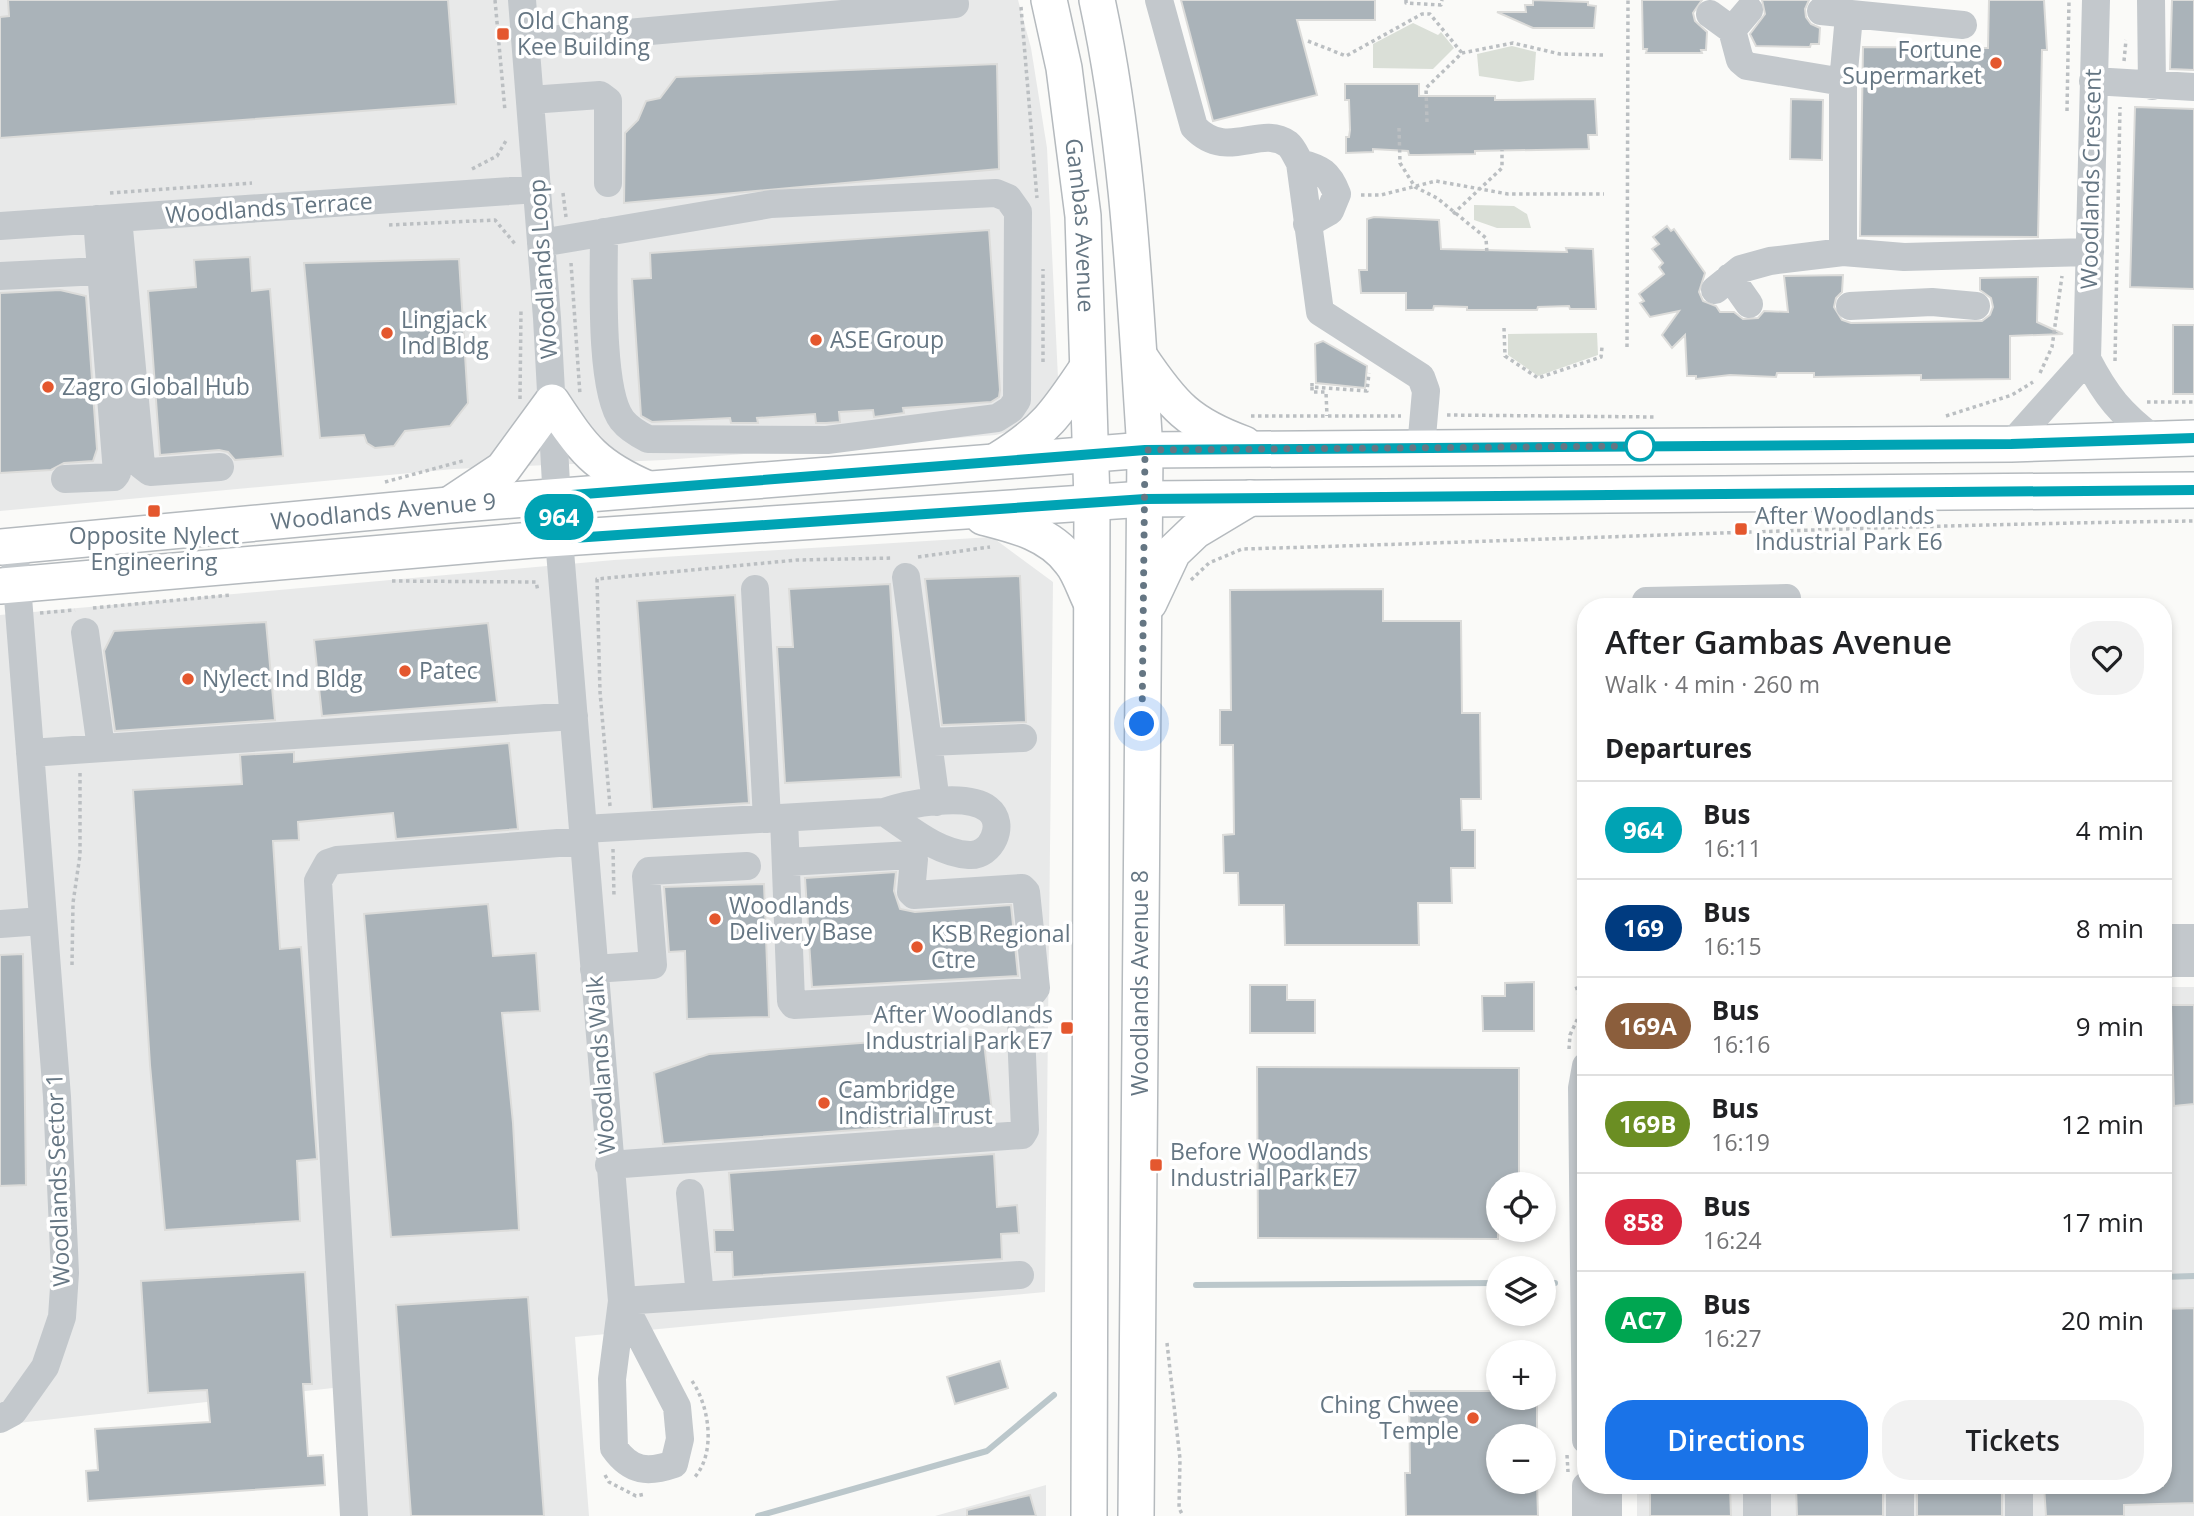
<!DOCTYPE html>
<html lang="en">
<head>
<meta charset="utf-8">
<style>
  :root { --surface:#fff; --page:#f2f2f2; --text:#202124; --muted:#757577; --line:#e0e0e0; --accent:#1a73e8 }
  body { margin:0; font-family:"Open Sans",sans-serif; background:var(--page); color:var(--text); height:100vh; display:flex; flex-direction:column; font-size:26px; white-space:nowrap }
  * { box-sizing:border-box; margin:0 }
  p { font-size:23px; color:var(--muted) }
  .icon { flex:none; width:38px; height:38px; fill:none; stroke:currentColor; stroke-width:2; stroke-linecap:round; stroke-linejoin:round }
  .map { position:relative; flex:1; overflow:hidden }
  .details { position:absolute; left:1577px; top:598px; width:595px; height:896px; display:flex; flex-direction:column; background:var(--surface); border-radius:28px; box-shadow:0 4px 10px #0003 }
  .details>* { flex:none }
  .badge { padding:0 14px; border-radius:23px; font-size:24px; line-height:46px }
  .buttons { position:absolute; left:1486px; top:1172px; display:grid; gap:14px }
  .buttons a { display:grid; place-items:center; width:70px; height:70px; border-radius:50%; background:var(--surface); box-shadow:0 4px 10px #0003; font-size:35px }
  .you { position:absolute; width:35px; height:35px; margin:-18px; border:5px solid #fff; border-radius:50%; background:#1a73e8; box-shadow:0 0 0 10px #1a73e833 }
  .map>.badge { position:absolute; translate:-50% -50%; box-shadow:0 0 0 4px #fff }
  h2 { padding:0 28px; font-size:26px; line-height:63px }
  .round { display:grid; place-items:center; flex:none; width:74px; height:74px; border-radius:28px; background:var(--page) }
  .headline { display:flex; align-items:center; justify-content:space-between; height:119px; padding:0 28px }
  h1 { font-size:33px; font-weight:600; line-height:52px }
  .button { display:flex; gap:14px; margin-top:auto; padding:14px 28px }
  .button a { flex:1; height:80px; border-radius:28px; background:var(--accent); color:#fff; font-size:28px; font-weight:600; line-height:80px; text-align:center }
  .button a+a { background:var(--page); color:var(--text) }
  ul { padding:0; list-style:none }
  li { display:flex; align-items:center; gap:21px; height:98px; padding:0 28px; border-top:2px solid var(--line) }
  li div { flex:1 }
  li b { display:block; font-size:26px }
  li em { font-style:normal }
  li .badge { min-width:77px; font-weight:700; text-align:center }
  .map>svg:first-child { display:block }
  .built { fill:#e8e9e9 }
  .green { fill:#dadfd7 }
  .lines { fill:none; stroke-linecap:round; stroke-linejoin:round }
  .stream { stroke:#bbc7cb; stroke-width:6 }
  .building { fill:#aab3b9; stroke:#dcdcda; stroke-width:2 }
  .major-casing { stroke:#b5babe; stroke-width:38 }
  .path { stroke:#bbbfc2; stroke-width:3.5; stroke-dasharray:3.5 3.5; stroke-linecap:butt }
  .minor { stroke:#c3c8cc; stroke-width:28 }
  .major { stroke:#fff; stroke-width:35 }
  .line-casing { stroke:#fff; stroke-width:16 }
  .line { stroke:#00a3b4; stroke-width:10 }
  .walk { stroke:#657683; stroke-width:7; stroke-dasharray:0 12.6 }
  .poi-dot { fill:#e4572e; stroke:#fff; stroke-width:2.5 }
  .stop-dot { fill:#fff; stroke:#00a3b4; stroke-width:3.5 }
  .labels { text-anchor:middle; stroke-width:7; stroke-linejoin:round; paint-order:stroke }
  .poi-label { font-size:23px; fill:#657683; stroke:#fff; text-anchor:start }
  .street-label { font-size:23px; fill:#657683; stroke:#fff }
</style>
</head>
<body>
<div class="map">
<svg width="2194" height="1516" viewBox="0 0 2194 1516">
  <rect width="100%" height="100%" fill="#fafaf8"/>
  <path class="built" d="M0,0H1018L1031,48L1047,148L1058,378L1043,409L1024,427L996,435L664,460L454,469L0,511Z
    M992,537L1053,582L1045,1292L575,1337L589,1516H353L342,1387L0,1425V615L614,560Z
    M2163,987H2194V1516H1637V1486H2163Z
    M1046,1485V1516H935Z"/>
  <path class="green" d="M1413,23L1438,35L1441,32L1454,48L1433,69L1373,68V44Z
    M1512,46L1536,52L1534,80L1519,82L1479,76L1477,54Z
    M1474,205L1514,206L1527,214L1531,228H1497L1474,220Z
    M1597,333L1598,355L1538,376L1508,355V334Z"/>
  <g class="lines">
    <path class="stream" d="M2163,1277L2194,1276
      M1544,1283H1555
      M1196,1285L1498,1283
      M758,1516L987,1451L1054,1395"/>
  </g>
  <path class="building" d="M8,0H448L456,104L0,138V17L9,16Z
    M1181,0H1375V20H1297L1317,95L1213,121Z
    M1533,0L1588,2V5L1596,6L1594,28H1533L1497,12H1526L1525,5H1533Z
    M1642,0H1702L1693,13L1695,21L1707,32L1706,50H1701L1702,53H1646L1647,49H1643Z
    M1762,0H1809L1805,9L1806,17L1811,24L1820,28L1819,44H1811L1810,47L1756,46L1750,34L1765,14Z
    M1989,0H2044L2047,50H2042L2038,237L1860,236L1863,47L1988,48Z
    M2172,0H2194V70L2170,69Z
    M997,64L999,169L624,203L625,133L638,120L646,101L660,98L676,77Z
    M1345,84H1419V96H1495V100L1595,99L1597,135H1588L1589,149L1475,151V154L1418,155H1409L1408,151L1373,149V152L1346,153V137H1349L1350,130L1349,100H1345Z
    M1791,99L1823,100L1822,160L1790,159Z
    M2135,107L2194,109V289L2130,287Z
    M1374,217L1439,220L1441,249L1567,252L1566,248L1593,249L1596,309H1570L1569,306L1538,307L1537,310H1467V307L1434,306L1433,310H1406V293H1361L1359,270H1367V219Z
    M1667,226L1671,231L1674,229L1705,273L1699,292L1703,301L1716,306L1720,312H1734L1743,319L1758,318L1764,311L1788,312L1784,276L1843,275L1842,292L1836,298L1834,307L1842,320L1851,323L1982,321L1990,315L1993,307L1991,298L1980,290V278L2038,277L2037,322L2063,334L2010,336V379L1921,380V375L1814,377V373H1777L1776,377L1730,375L1696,379V376H1687L1685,335L1672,348L1662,335L1679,311L1650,317L1640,303L1644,301L1639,294L1664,274L1659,267L1663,263L1652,249L1659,244L1653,237Z
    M989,230L1000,390L999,397L991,402L903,408L904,413L874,417L873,410L839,412L840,422L826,423H816L815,414L757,418L758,423H731L730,418L652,422L641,416L632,279L651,278L650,253Z
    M250,257L252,291L270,289L283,456L235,460L228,452L219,450L160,455L148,291L196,287L194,260Z
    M459,259L468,403L450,426L405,431L394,446L375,448L367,443L364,435L320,438L304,263Z
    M60,290L86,296L97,449L93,461L64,463L51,470L0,473V293Z
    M2173,325H2194V394H2173Z
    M1323,341L1367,366L1365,388L1316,383L1315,344Z
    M1020,576L1026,722L942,725L925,579Z
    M890,584L901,777L785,783L777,647H793L789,589Z
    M1383,589V621H1461L1462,713H1480L1481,799H1461L1462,830H1475V868H1451L1452,903H1418L1419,945H1285L1284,905H1239L1238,873H1224L1223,835L1234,834L1233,745H1220V710H1231L1230,590Z
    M735,595L749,803L652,809L637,601Z
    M266,622L275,720L115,731L104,651L114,631Z
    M488,623L497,702L322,716L314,640Z
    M509,743L518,829L396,839L393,813L298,822L299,840L273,841L280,949L301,947L317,1159L297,1161L300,1221L165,1230L150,1065L133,790L242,784L240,755L294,752V762Z
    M896,872L894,891L900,909L915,912L1011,905L1018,976L812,987L805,878Z
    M764,884L769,1017L687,1019L685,951L669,952L664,887Z
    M488,904L493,956L536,953L540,1011L502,1013L513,1123L519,1230L391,1237L364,914Z
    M23,954L26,1185L0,1186V955Z
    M1534,982V1031H1483L1482,996H1505V983Z
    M1250,985H1287V1000H1315V1033H1250Z
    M2171,1005H2194V1104L2174,1106Z
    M983,1034L993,1120L663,1144L654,1073L709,1054Z
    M1257,1067L1519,1068V1185H1498V1239L1258,1238Z
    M994,1154L997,1207L1017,1205L1019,1233L1001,1234L1002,1259L733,1277L732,1252H715L714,1230H733L729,1173Z
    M305,1272L312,1384H303L308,1456L323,1455L325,1485L88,1501L86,1471L98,1470L95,1429L210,1422L207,1390L148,1393L141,1281Z
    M528,1297L544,1516H411L396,1305Z
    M2194,1308V1503L2124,1505V1516H2046L2044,1486H2163V1309Z
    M1000,1361L1008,1388L955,1404L947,1377Z
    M1409,1391H1498V1398H1537V1437H1498V1482H1537L1538,1516H1406L1405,1473H1410Z
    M1650,1486H1730L1731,1516H1650Z
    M1796,1486H1883V1516H1797Z
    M1917,1486H2002V1516H1917Z
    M1030,1495L1036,1516H967V1510Z"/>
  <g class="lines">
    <g class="major-casing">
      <g id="major">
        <path id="s1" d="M1049,0L1064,68L1083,216L1092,501L1089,1516"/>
        <path d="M1097,0C1129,148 1135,300 1145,450L1136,1516"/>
        <path d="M1140,357C1173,406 1189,424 1244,444"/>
        <path d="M998,460C1045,431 1057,413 1087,368"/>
        <path d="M452,503L503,469L552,402C583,449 595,466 648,489"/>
        <path d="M983,517C1014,525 1049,533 1070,561C1079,571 1084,588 1090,600"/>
        <path id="s2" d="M0,547L449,505L1145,450L2011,444L2194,438"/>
        <path d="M0,586L533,540L1145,499L2194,490"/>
        <path d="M1149,603L1173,552L1195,531L1250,498"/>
      </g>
    </g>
    <path class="path" d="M495,0L505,111
      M1406,0V3L1441,5L1442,0
      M1021,7L1037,198
      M1308,41L1346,56L1422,14H1430L1462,53
      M2124,61L2126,40
      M2067,111L2069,0
      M1427,122L1426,88L1462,53L1513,43L1560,54L1604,55
      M1399,128L1400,163L1415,187L1437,198L1486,238L1487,254
      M472,169L497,156L507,139
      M110,193L252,183
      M563,193L566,217
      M1361,195H1381L1436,181L1508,194H1604
      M1453,214L1502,168V150
      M389,225L495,220L516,245
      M571,263L580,395
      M1504,328L1505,356L1538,378L1601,357L1602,347
      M1627,347L1628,0
      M2115,361L2120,107
      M1043,362V269
      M2040,373L2052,347L2062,276
      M1312,383V387L1367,391L1369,373
      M1312,387V392H1326L1327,416
      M520,399L521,309
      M2147,402H2194
      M1447,415L1656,417
      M1251,416H1401
      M1946,416L2012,395L2033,382
      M385,482L466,460
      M918,557L990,547
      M1191,580L1209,563L1242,549C1559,540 1876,525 2194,521
      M392,581L536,582L538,591
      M93,608L231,595
      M40,613L75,610
      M610,806L600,692L597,579L797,560L893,558
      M613,849L614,897
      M72,965L73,903L80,855V773
      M1569,1049L1570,1035L1583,1007L1576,986L1586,976
      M1167,1343L1180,1459L1179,1508L1183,1516
      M692,1381C710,1407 716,1454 694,1478
      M1567,1455L1568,1472
      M605,1475L609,1482L636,1496L645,1494"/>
    <path class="minor" d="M522,0L547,318L559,539L622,1301L612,1379L614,1448C631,1472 648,1473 674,1464L680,1439L677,1407L622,1301
      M1159,0L1194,127C1227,162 1260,124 1288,144C1293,148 1297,158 1300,163L1320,312L1421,377L1426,391L1421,448
      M2096,0L2087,359C2106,396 2121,414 2154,439
      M2151,0L2152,86
      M1821,11L1963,25
      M1710,14L1732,30L1740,60L1747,66L1843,82
      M1732,30L1749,10
      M526,42L955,4
      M2093,81L2194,87
      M530,100L600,95L608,101V183
      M1300,163C1321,168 1329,173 1337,194L1330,211L1307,224
      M118,218L141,465L150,472L220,467
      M0,226L538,189
      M541,243L771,204L996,193L1008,198L1018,212L1017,400L1011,409L997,418L827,440L648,439C638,434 629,429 622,420C599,390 604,273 604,232
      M1843,252V82L1849,16
      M0,276L100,271
      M1730,277L1749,304
      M1715,290L1741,269L1770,261L1843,252L1904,257L2090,252
      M1850,306L1932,302L1976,306
      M2011,444L2087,359
      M65,479L114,477L117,473L97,219
      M906,577L936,802
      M755,589L767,819
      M1646,607V601L1787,598
      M85,632L101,748
      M928,742L1023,738
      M30,753L574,716
      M784,818L791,1001L794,1005L1033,992L1036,988L1026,892L1022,888L914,895L911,892L914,859L911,855L787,862
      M584,829L884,812C907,804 966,792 988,809C1007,824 991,857 969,855C937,853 910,829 884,812
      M0,924L42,921
      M2163,938H2194
      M2163,963H2194
      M594,969L653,965L646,876L649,871L747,866
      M1586,1066L1582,1088L1586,1440
      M609,1165L1022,1135L1025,1130L1021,1031
      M690,1193L700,1296
      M622,1301L1020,1275
      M0,1419L13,1412L45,1367L62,1317L65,1273L57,1097L14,546
      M1586,1486V1516
      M1608,1486V1516
      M1757,1486V1516
      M2019,1486V1516
      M354,1516L318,881L328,863L337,860L584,841
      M1900,1516V1486"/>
    <use href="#major" class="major"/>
  </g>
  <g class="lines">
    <g class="line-casing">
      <path id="line" d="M2194,438L2011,444L1145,450L559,496V539L1145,499L2194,490"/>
    </g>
    <use href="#line" class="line"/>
    <path class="walk" d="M1142,724L1145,450L1640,446"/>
  </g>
  <g class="poi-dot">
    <rect x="496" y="27" width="14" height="14" rx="3.5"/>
    <circle cx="1996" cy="63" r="7"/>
    <circle cx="387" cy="333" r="7"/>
    <circle cx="816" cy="340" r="7"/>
    <circle cx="48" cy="387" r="7"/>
    <rect x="147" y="504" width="14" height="14" rx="3.5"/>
    <rect x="1734" y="522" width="14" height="14" rx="3.5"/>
    <circle cx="405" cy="671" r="7"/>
    <circle cx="188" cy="679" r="7"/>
    <circle cx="715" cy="919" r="7"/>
    <circle cx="917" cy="947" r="7"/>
    <rect x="1060" y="1021" width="14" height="14" rx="3.5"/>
    <circle cx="824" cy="1103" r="7"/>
    <rect x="1149" y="1158" width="14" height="14" rx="3.5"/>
    <circle cx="1473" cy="1418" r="7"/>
  </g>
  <circle class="stop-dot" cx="1640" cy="446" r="14"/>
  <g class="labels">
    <g class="poi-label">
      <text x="517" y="29">Old Chang<tspan x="517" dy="26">Kee Building</tspan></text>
      <text x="1982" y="58" text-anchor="end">Fortune<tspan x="1982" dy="26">Supermarket</tspan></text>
      <text x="401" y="328">Lingjack<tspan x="401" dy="26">Ind Bldg</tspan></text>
      <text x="830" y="348">ASE Group</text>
      <text x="62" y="395">Zagro Global Hub</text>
      <text x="1755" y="524">After Woodlands<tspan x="1755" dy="26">Industrial Park E6</tspan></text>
      <text x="154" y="544" text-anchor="middle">Opposite Nylect<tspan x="154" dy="26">Engineering</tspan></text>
      <text x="419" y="679">Patec</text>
      <text x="202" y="687">Nylect Ind Bldg</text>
      <text x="729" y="914">Woodlands<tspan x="729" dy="26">Delivery Base</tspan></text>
      <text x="931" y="942">KSB Regional<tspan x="931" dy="26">Ctre</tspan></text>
      <text x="1053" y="1023" text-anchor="end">After Woodlands<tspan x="1053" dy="26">Industrial Park E7</tspan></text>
      <text x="838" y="1098">Cambridge<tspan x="838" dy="26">Indistrial Trust</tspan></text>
      <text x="1170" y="1160">Before Woodlands<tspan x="1170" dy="26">Industrial Park E7</tspan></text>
      <text x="1459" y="1413" text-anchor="end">Ching Chwee<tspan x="1459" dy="26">Temple</tspan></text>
    </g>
    <g class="street-label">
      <text transform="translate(2091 179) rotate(-89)" y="8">Woodlands Crescent</text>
      <text transform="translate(269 208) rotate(-4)" y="8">Woodlands Terrace</text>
      <text dy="8" stroke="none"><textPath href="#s1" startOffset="228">Gambas Avenue</textPath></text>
      <text transform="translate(543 269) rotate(-94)" y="8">Woodlands Loop</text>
      <text dy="8" stroke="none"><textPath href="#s2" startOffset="385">Woodlands Avenue 9</textPath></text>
      <text transform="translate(1140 983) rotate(-90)" y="8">Woodlands Avenue 8</text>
      <text transform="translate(601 1065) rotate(-94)" y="8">Woodlands Walk</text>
      <text transform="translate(58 1180) rotate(-92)" y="8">Woodlands Sector 1</text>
    </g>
  </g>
</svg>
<div class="buttons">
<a><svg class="icon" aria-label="locate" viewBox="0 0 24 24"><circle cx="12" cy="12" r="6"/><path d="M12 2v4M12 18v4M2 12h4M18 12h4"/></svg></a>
<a><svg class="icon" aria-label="layers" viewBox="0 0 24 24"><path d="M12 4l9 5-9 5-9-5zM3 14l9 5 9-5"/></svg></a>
<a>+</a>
<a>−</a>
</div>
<div class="you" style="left:1142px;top:724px"></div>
<b class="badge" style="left:559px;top:517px;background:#00a3b4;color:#fff">964</b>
<section class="details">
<div class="headline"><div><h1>After Gambas Avenue</h1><p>Walk · 4 min · 260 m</p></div><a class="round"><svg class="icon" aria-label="heart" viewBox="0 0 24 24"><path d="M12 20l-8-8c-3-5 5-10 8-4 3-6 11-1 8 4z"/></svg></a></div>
<h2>Departures</h2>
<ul>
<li><span class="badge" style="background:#00a3b4;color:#fff">964</span><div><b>Bus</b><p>16:11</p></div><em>4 min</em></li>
<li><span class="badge" style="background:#003b80;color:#fff">169</span><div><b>Bus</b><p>16:15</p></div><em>8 min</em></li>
<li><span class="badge" style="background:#8b5e3c;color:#fff">169A</span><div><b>Bus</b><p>16:16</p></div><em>9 min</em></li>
<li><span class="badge" style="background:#6b8e23;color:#fff">169B</span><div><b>Bus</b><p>16:19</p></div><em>12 min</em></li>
<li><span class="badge" style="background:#d7263d;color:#fff">858</span><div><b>Bus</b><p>16:24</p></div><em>17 min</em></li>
<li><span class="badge" style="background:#00a651;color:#fff">AC7</span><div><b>Bus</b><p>16:27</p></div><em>20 min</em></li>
</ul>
<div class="button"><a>Directions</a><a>Tickets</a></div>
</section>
</div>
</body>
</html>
